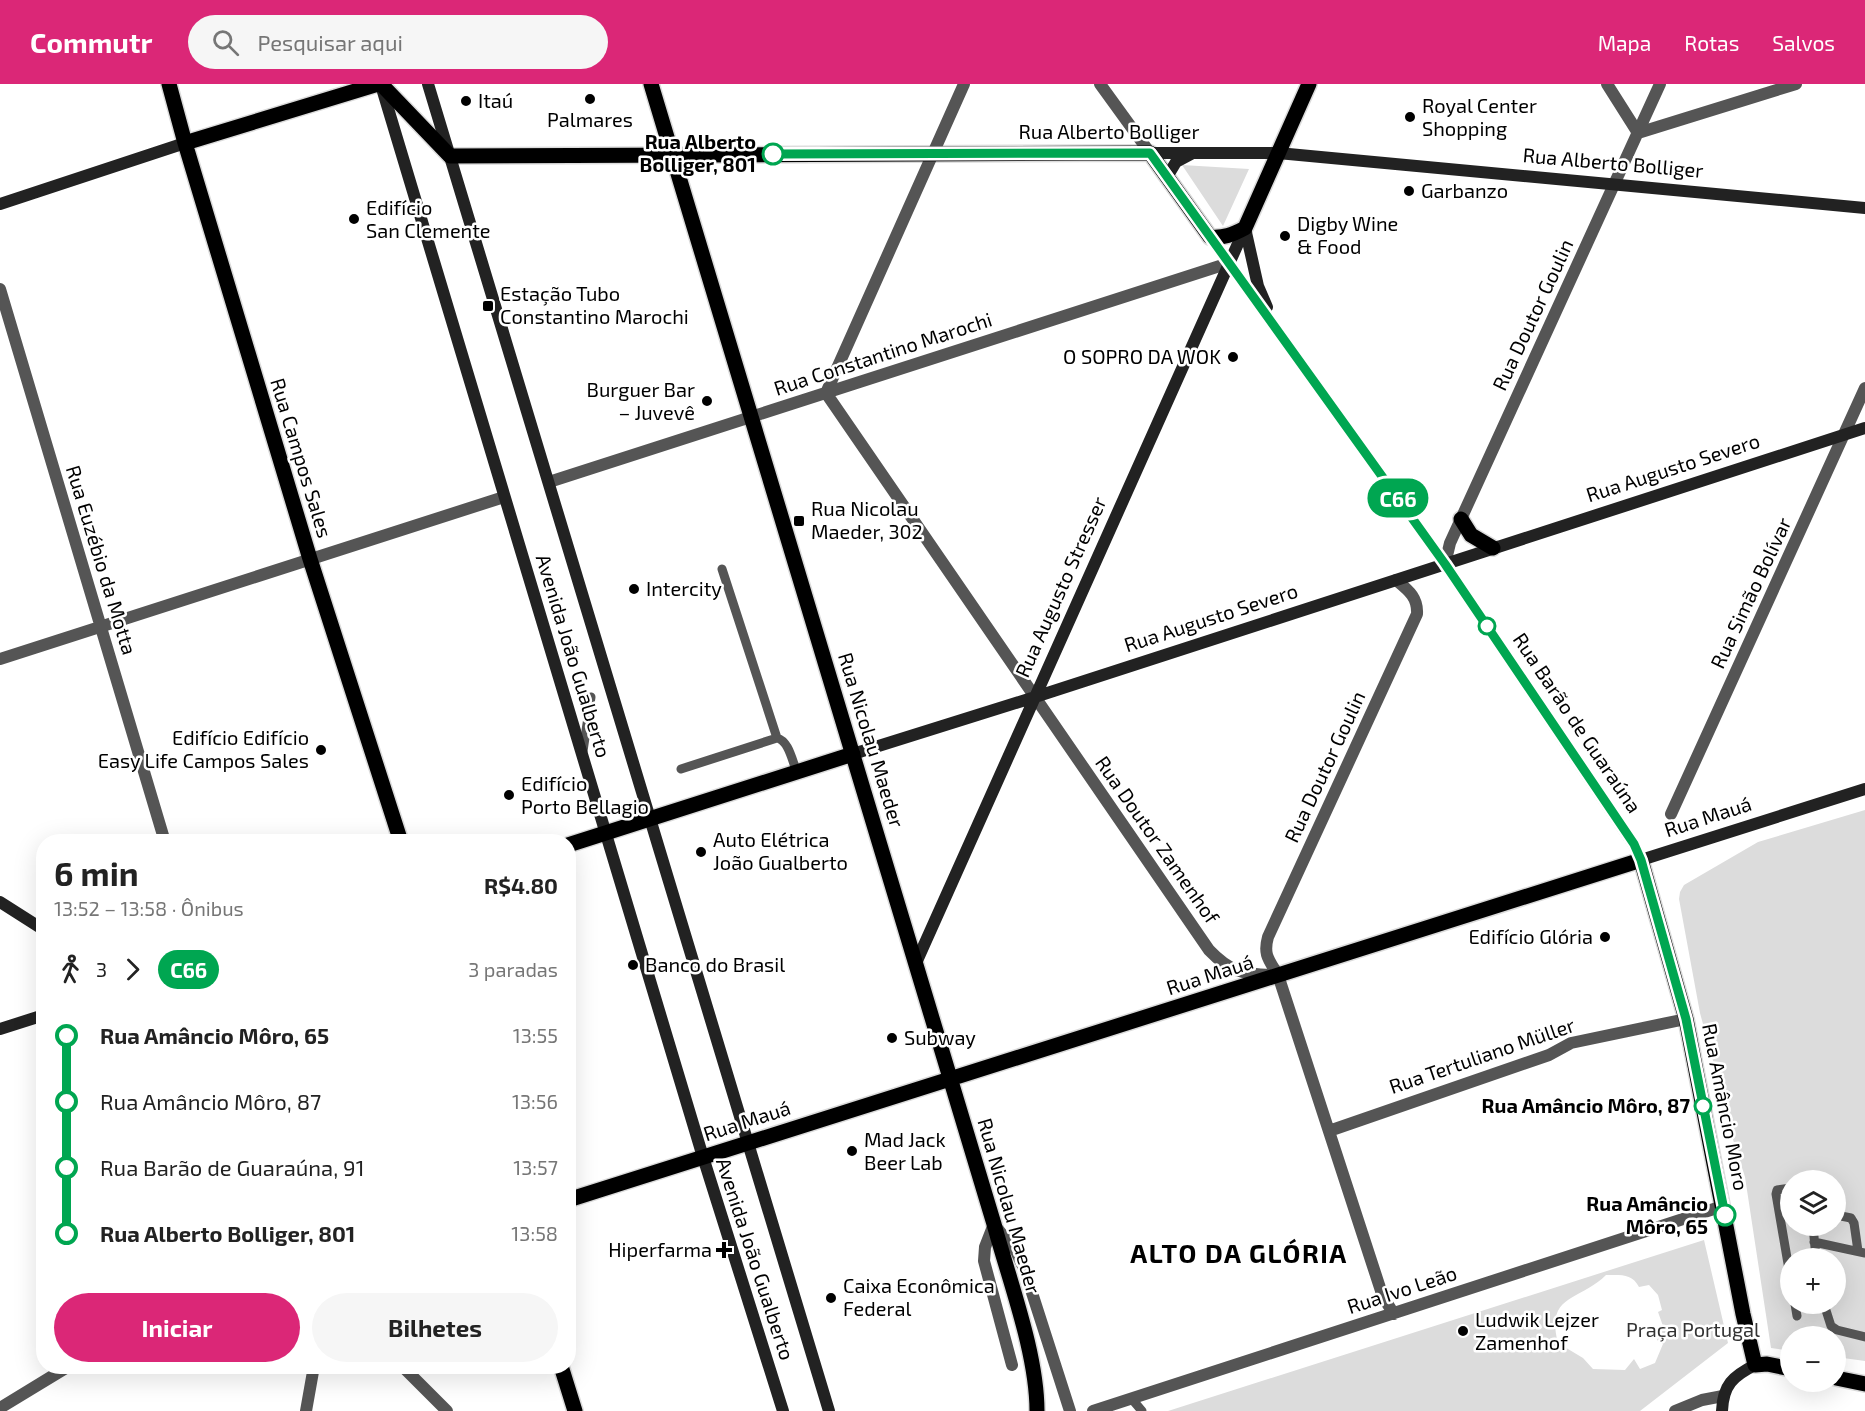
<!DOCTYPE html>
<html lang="pt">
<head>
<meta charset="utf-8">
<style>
  :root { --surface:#fff; --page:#f6f6f6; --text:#222; --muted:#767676; --accent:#db2777 }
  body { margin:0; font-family:"Exo 2",sans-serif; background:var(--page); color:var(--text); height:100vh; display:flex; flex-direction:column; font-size:22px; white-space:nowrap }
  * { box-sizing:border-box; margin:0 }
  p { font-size:20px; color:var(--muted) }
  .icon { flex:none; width:33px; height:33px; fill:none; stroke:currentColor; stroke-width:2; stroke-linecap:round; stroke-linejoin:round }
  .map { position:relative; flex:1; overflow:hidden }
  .sheet { position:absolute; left:36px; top:750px; width:540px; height:540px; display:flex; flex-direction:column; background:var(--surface); border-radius:24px; box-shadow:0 6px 24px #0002 }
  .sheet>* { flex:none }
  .badge { padding:0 12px; border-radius:20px; font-size:21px; line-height:39px }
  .tools { position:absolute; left:1780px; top:1086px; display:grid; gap:12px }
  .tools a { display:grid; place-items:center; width:66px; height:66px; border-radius:50%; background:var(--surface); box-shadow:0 6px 24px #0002; font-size:30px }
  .map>.badge { position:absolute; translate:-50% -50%; box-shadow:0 0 0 3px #fff }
  .legs { display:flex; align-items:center; gap:9px; height:66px; padding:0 18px; font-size:20px }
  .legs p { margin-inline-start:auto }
  .overview { display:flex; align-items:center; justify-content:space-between; height:102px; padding:0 18px }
  h1 { font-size:33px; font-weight:700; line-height:45px }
  .cta { display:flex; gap:12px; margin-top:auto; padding:12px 18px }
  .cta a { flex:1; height:69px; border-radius:36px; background:var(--accent); color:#fff; font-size:24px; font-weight:700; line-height:69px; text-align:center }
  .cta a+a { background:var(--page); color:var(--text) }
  ul { padding:0 18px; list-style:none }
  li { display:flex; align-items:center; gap:21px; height:66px; font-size:22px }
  li i { display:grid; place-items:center; width:9px; height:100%; margin:0 8px; background:currentColor }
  li i::after { content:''; width:15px; height:15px; margin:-8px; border:4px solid; border-radius:50%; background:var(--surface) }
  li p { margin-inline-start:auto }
  li:first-child i { background:linear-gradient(#0000 50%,currentColor 0) }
  li:last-child i { background:linear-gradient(currentColor 50%,#0000 0) }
  header { display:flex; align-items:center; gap:36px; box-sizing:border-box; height:84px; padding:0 30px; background:var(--accent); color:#fff }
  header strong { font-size:28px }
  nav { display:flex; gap:33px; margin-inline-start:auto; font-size:21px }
  .search { width:420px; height:54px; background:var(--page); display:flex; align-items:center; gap:15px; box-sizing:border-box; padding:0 21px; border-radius:33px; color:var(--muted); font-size:22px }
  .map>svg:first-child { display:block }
  .green { fill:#dcdcdc; fill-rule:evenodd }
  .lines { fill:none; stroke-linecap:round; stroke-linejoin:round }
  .primary-casing { stroke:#dbdbdb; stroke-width:18 }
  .lane { stroke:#555; stroke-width:9 }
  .street { stroke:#555; stroke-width:12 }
  .secondary { stroke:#222; stroke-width:12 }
  .primary { stroke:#000; stroke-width:15 }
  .line-1-casing { stroke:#fff; stroke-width:14 }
  .line-1 { stroke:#00a651; stroke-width:9 }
  .poi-dot { fill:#000; stroke:#fff; stroke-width:2 }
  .stop-1-dot { fill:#fff; stroke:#00a651; stroke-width:3 }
  .labels { text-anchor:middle; stroke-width:5; stroke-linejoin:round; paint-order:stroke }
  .poi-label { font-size:20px; fill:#000; stroke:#fff; text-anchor:start }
  .street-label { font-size:20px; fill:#000; stroke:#fff }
  .stop-label { font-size:20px; font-weight:bold; fill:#000; stroke:#fff; text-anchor:end }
  .park-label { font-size:20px; fill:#333; stroke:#fff }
  .district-label { font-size:26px; font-weight:bold; letter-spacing:1.5px; fill:#000; stroke:#fff }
</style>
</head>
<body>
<header>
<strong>Commutr</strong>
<div class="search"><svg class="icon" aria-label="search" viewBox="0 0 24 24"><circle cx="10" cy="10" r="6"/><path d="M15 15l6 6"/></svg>Pesquisar aqui</div>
<nav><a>Mapa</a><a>Rotas</a><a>Salvos</a></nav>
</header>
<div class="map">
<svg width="1865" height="1327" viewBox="0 0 1865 1327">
  <rect width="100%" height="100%" fill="#fff"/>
  <path class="green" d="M1182,81L1249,85L1223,142Z
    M1865,726V1277L1836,1273V1252H1791V1267L1771,1264L1745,1093L1728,1040L1725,1021L1700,929L1679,815L1680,808L1684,801L1758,758ZM1791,1096H1836V1142H1791ZM1791,1174H1836V1220H1791Z
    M1704,1156L1728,1259L1640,1327H1168ZM1606,1191C1620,1191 1632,1189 1639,1203L1649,1201L1658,1211L1662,1226L1658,1228L1663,1242L1657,1256L1663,1260L1655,1279L1640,1285L1634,1275L1625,1286L1593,1285L1583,1274L1558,1259C1545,1210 1580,1217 1606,1191Z"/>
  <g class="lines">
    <g class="primary-casing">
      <path id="primary" d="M169,0L185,59L310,475L401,758
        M381,0L450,72L1150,69L1210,153C1224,154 1232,151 1245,144L1309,0
        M651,0L994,1140C1009,1196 1037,1269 1037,1327
        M185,59L378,0
        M1461,435L1471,451L1493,464
        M568,761L853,670
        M568,1116L1641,776L1686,935L1743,1230L1755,1281L1767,1280L1791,1285
        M561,1282L575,1327
        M1836,1294L1865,1300"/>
    </g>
    <path class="lane" d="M722,485L777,654
      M583,667L591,613
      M681,685L777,654C789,657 792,677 797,688
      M1791,1104L1777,1106L1776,1110L1791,1197
      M1836,1131L1851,1134L1854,1139L1858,1167
      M1813,1142L1816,1174
      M1814,1158L1865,1169
      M1795,1220L1797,1232
      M1824,1220L1831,1242L1837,1246L1865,1253
      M1131,1314L1142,1327"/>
    <path class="street" d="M1100,0L1150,69
      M1607,0L1638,49L1796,0
      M0,205L165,758
      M826,309L1209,866C1230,888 1242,890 1271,891
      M826,309L964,0
      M549,398L1229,179
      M1445,480L1450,459L1461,435L1660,0
      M0,575L504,413
      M1671,730L1865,304
      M1329,1047L1549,971L1571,959L1686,935
      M994,1140L985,1163L984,1177L1012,1281
      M996,1143L1016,1167L1025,1187L1070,1327
      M1394,1230L1383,1213L1278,891C1269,876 1263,871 1268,853L1417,530C1418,513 1408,506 1396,496
      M402,1282L447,1327
      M0,1324L69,1282
      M306,1327L314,1282
      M1093,1327L1723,1122
      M1675,1327L1702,1316L1723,1312"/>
    <path class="secondary" d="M428,0L829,1327
      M381,1L703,1073L783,1327
      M1150,69H1278L1865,124
      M1167,93L1176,78L1191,70
      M0,120L185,59
      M1245,144L1258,202L1267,223
      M1210,153L1445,480L1634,761L1641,776L1865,705
      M853,670L1035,613L1865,344
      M0,818L44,846
      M916,879L1245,144
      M0,945L44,931
      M1722,1327C1723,1301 1733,1292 1755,1281"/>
    <use href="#primary" class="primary"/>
  </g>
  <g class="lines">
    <g class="line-1-casing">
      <path id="line-1" d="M773,70L1150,69L1445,480L1634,760L1641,776L1686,935L1725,1131"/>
    </g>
    <use href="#line-1" class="line-1"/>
  </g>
  <g class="poi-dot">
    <circle cx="590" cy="15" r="6"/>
    <circle cx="466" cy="17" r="6"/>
    <circle cx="1410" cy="33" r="6"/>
    <circle cx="1409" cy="107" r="6"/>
    <circle cx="354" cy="135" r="6"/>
    <circle cx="1285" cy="152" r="6"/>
    <rect x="482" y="216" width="12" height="12" rx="3"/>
    <circle cx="1233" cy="273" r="6"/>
    <circle cx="707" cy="317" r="6"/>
    <rect x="793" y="431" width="12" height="12" rx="3"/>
    <circle cx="634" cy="505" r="6"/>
    <circle cx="321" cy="666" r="6"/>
    <circle cx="509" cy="711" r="6"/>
    <circle cx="701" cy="768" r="6"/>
    <circle cx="1605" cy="853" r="6"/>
    <circle cx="633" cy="881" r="6"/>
    <circle cx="892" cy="954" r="6"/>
    <circle cx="852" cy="1067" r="6"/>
    <path d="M721 1157h6v6h6v6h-6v6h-6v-6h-6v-6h6z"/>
    <circle cx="831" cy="1214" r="6"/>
    <circle cx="1463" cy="1247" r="6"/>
  </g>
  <g class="stop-1-dot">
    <circle cx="773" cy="70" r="10"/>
    <circle cx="1487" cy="542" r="8"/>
    <circle cx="1703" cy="1022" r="8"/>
    <circle cx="1725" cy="1131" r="10"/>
  </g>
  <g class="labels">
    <g class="poi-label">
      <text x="478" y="24">Itaú</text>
      <text x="1422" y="29">Royal Center<tspan x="1422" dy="23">Shopping</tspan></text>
      <text x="590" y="43" text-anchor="middle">Palmares</text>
      <text x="1421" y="114">Garbanzo</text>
      <text x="366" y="131">Edifício<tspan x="366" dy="23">San Clemente</tspan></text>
      <text x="1297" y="147">Digby Wine<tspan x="1297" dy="23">&amp; Food</tspan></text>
      <text x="500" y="217">Estação Tubo<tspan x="500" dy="23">Constantino Marochi</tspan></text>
      <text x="1221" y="280" text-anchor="end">O SOPRO DA WOK</text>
      <text x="695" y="313" text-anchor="end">Burguer Bar<tspan x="695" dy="23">– Juvevê</tspan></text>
      <text x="811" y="432">Rua Nicolau<tspan x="811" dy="23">Maeder, 302</tspan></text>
      <text x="646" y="512">Intercity</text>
      <text x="309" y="661" text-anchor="end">Edifício Edifício<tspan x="309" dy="23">Easy Life Campos Sales</tspan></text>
      <text x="521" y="707">Edifício<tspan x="521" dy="23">Porto Bellagio</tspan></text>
      <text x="713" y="763">Auto Elétrica<tspan x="713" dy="23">João Gualberto</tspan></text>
      <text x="1593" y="860" text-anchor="end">Edifício Glória</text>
      <text x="645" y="888">Banco do Brasil</text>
      <text x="904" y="961">Subway</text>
      <text x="864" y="1063">Mad Jack<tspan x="864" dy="23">Beer Lab</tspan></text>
      <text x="712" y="1173" text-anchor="end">Hiperfarma</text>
      <text x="843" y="1209">Caixa Econômica<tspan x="843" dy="23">Federal</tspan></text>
      <text x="1475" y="1243">Ludwik Lejzer<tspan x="1475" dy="23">Zamenhof</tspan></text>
    </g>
    <g class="street-label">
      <text x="1109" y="55">Rua Alberto Bolliger</text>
      <text transform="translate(1613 79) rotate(5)" y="7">Rua Alberto Bolliger</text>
      <text transform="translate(1533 231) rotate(-65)" y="7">Rua Doutor Goulin</text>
      <text transform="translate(883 270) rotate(-18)" y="7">Rua Constantino Marochi</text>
      <text transform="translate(301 374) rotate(73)" y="7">Rua Campos Sales</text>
      <text transform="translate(1673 384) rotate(-18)" y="7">Rua Augusto Severo</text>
      <text transform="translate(101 476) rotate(73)" y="7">Rua Euzébio da Motta</text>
      <text transform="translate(1061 503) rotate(-66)" y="7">Rua Augusto Stresser</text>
      <text transform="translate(1751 509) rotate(-65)" y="7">Rua Simão Bolívar</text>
      <text transform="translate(1211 534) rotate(-18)" y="7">Rua Augusto Severo</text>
      <text transform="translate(573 572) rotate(73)" y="7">Avenida João Gualberto</text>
      <text transform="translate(1577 639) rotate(56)" y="7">Rua Barão de Guaraúna</text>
      <text transform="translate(871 656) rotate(73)" y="7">Rua Nicolau Maeder</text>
      <text transform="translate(1325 683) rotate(-65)" y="7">Rua Doutor Goulin</text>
      <text transform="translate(1708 733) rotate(-18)" y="7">Rua Mauá</text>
      <text transform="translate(1157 756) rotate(55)" y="7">Rua Doutor Zamenhof</text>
      <text transform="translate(1210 891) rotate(-18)" y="7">Rua Mauá</text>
      <text transform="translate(1482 972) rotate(-19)" y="7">Rua Tertuliano Müller</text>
      <text transform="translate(1725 1023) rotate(79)" y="7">Rua Amâncio Moro</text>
      <text transform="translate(747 1037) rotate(-18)" y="7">Rua Mauá</text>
      <text transform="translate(1009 1122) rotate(74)" y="7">Rua Nicolau Maeder</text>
      <text transform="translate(755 1175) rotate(72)" y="7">Avenida João Gualberto</text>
      <text transform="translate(1402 1206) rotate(-18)" y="7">Rua Ivo Leão</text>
    </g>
    <g class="stop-label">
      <text x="756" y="65">Rua Alberto<tspan x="756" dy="23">Bolliger, 801</tspan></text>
      <text x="1690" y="1029">Rua Amâncio Môro, 87</text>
      <text x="1708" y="1127">Rua Amâncio<tspan x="1708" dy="23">Môro, 65</tspan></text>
    </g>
    <g class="park-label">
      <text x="1693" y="1253">Praça Portugal</text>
    </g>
    <g class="district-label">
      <text x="1239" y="1179">ALTO DA GLÓRIA</text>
    </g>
  </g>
</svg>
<div class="tools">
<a><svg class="icon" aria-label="layers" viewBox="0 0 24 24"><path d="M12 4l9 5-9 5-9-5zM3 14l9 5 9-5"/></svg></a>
<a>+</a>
<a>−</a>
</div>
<b class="badge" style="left:1398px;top:414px;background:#00a651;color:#fff">C66</b>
<section class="sheet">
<div class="overview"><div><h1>6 min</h1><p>13:52 – 13:58 · Ônibus</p></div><b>R$4.80</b></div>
<div class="legs"><svg class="icon" aria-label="walk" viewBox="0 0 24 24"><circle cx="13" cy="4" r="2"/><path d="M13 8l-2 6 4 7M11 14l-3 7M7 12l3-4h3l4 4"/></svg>3<svg class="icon" aria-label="forward" viewBox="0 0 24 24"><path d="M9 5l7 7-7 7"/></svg><b class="badge" style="background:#00a651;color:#fff">C66</b><p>3 paradas</p></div>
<ul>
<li><i style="color:#00a651"></i><b>Rua Amâncio Môro, 65</b><p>13:55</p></li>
<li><i style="color:#00a651"></i><span>Rua Amâncio Môro, 87</span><p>13:56</p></li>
<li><i style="color:#00a651"></i><span>Rua Barão de Guaraúna, 91</span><p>13:57</p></li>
<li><i style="color:#00a651"></i><b>Rua Alberto Bolliger, 801</b><p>13:58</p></li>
</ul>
<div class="cta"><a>Iniciar</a><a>Bilhetes</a></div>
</section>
</div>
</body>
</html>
